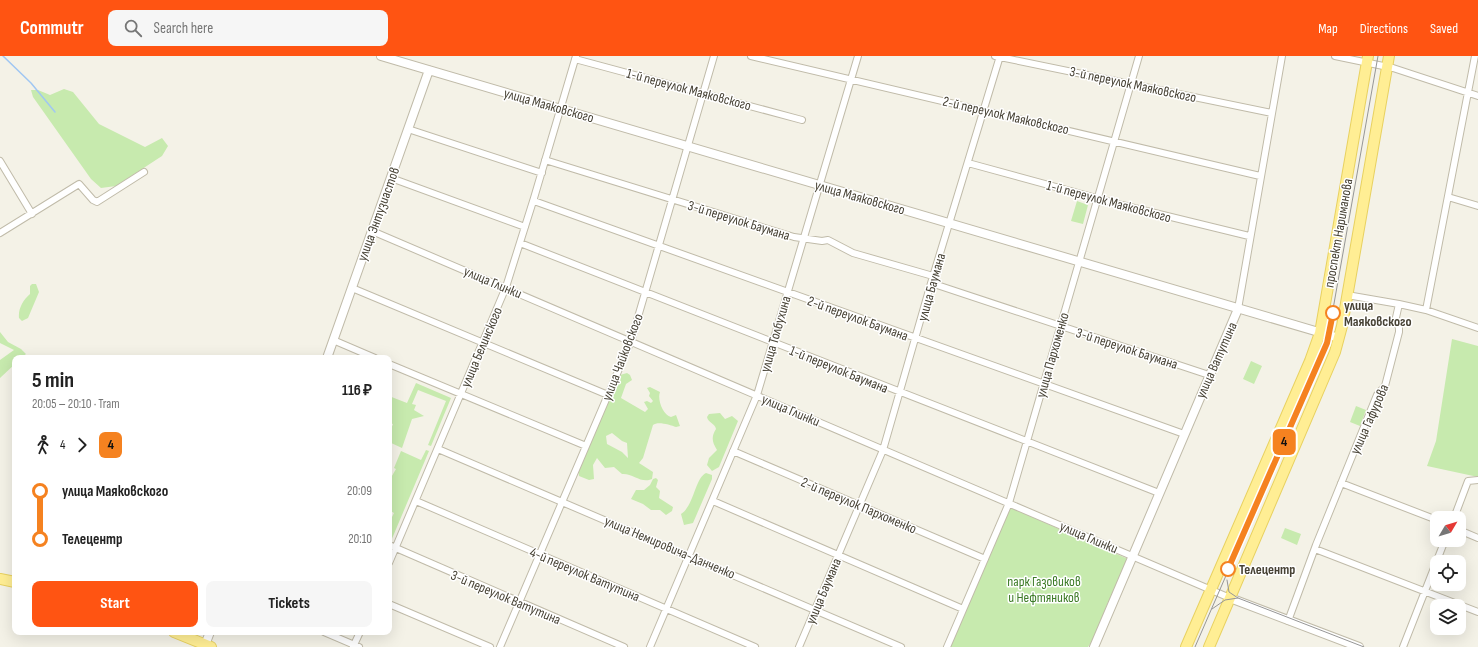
<!DOCTYPE html>
<html lang="en">
<head>
<meta charset="utf-8">
<style>
  :root { --surface:#fff; --page:#f6f6f6; --text:#222; --muted:#767676; --accent:#ff5412 }
  body { margin:0; font-family:"Sofia Sans Condensed",sans-serif; background:var(--page); color:var(--text); height:100vh; display:flex; flex-direction:column; font-size:15px; white-space:nowrap }
  * { box-sizing:border-box; margin:0 }
  p { font-size:13px; color:var(--muted) }
  .icon { flex:none; width:22px; height:22px; fill:none; stroke:currentColor; stroke-width:2; stroke-linecap:round; stroke-linejoin:round }
  .map { position:relative; flex:1; overflow:hidden }
  .sheet { position:absolute; left:12px; top:299px; width:380px; height:280px; display:flex; flex-direction:column; background:var(--surface); border-radius:8px; box-shadow:0 4px 16px #0002 }
  .sheet>* { flex:none }
  .badge { padding:0 8px; border-radius:6px; font-size:14px; line-height:26px }
  .needle { width:26px; rotate:52deg }
  .tools { position:absolute; left:1430px; top:455px; display:grid; gap:8px }
  .tools a { display:grid; place-items:center; width:36px; height:36px; border-radius:8px; background:var(--surface); box-shadow:0 4px 16px #0002; font-size:20px }
  .map>.badge { position:absolute; translate:-50% -50%; box-shadow:0 0 0 2px #fff }
  .legs { display:flex; align-items:center; gap:6px; height:44px; padding:0 20px; font-size:13px }
  .legs p { margin-inline-start:auto }
  .overview { display:flex; align-items:center; justify-content:space-between; height:68px; padding:0 20px }
  h1 { font-size:22px; font-weight:700; line-height:30px }
  .button { display:flex; gap:8px; margin-top:auto; padding:8px 20px }
  .button a { flex:1; height:46px; border-radius:8px; background:var(--accent); color:#fff; font-size:16px; font-weight:700; line-height:46px; text-align:center }
  .button a+a { background:var(--page); color:var(--text) }
  ul { padding:0 20px; list-style:none }
  li { display:flex; align-items:center; gap:14px; height:48px; font-size:15px }
  li i { display:grid; place-items:center; width:6px; height:100%; margin:0 5px; background:currentColor }
  li i::after { content:''; width:10px; height:10px; margin:-5px; border:3px solid; border-radius:50%; background:var(--surface) }
  li p { margin-inline-start:auto }
  li:first-child i { background:linear-gradient(#0000 50%,currentColor 0) }
  li:last-child i { background:linear-gradient(currentColor 50%,#0000 0) }
  header { display:flex; align-items:center; gap:24px; box-sizing:border-box; height:56px; padding:0 20px; background:var(--accent); color:#fff }
  header strong { font-size:19px }
  nav { display:flex; gap:22px; margin-inline-start:auto; font-size:14px }
  .search { width:280px; height:36px; background:var(--page); display:flex; align-items:center; gap:10px; box-sizing:border-box; padding:0 14px; border-radius:8px; color:var(--muted); font-size:15px }
  .map>svg:first-child { display:block }
  .green { fill:#c7eaae; fill-rule:evenodd }
  .lines { fill:none; stroke-linecap:round; stroke-linejoin:round }
  .stream { stroke:#a0c7f3; stroke-width:1.5 }
  .minor-casing { stroke:#c0bba9; stroke-width:8 }
  .tertiary-casing { stroke:#c0bba9; stroke-width:10 }
  .primary-casing { stroke:#e8d160; stroke-width:12 }
  .minor { stroke:#fff; stroke-width:6 }
  .tertiary { stroke:#fff; stroke-width:8 }
  .primary { stroke:#ffee94; stroke-width:10 }
  .tram { stroke:#969696; stroke-width:1 }
  .line-1-casing { stroke:#fff; stroke-width:9 }
  .line-1 { stroke:#f58220; stroke-width:6 }
  .stop-1-dot { fill:#fff; stroke:#f58220; stroke-width:2 }
  .labels { text-anchor:middle; stroke-width:3; stroke-linejoin:round; paint-order:stroke }
  .street-label { font-size:14px; fill:#474235; stroke:#fff }
  .stop-label { font-size:14px; font-weight:bold; fill:#474235; stroke:#fff; text-anchor:start }
  .park-label { font-size:14px; fill:#3c7b26; stroke:#fff }
</style>
</head>
<body>
<header>
<strong>Commutr</strong>
<div class="search"><svg class="icon" aria-label="search" viewBox="0 0 24 24"><circle cx="10" cy="10" r="6"/><path d="M15 15l6 6"/></svg>Search here</div>
<nav><a>Map</a><a>Directions</a><a>Saved</a></nav>
</header>
<div class="map">
<svg width="1478" height="591" viewBox="0 0 1478 591">
  <rect width="100%" height="100%" fill="#f4f2e7"/>
  <path class="green" d="M64,33L73,36L99,68L145,91L162,82L168,90L162,100L116,130L101,132L91,123L33,41L31,34H38L50,39Z
    M1077,145L1088,149L1083,168L1071,165Z
    M32,228H36L39,236L28,262L22,265L19,262C18,253 23,244 30,238V230Z
    M0,276L8,286L21,293L26,298L21,302H15V308L0,322V304L14,294L0,287Z
    M1452,283L1478,290V421L1427,410L1436,385Z
    M1251,305L1262,310L1254,328L1243,323Z
    M627,317L630,319L632,324L626,328L621,342L645,356L648,353L644,346L647,345L651,347L653,345L649,340L650,337L647,332L650,331L660,336C657,344 663,359 671,361L676,359L680,370L676,371C670,369 658,365 653,369L643,402L639,407L653,416L652,423C641,428 633,417 622,418L614,411L605,412L597,402L593,409L594,423L589,424L579,420L578,412L620,319ZM612,377L622,385L627,387L628,402L622,396L607,388L606,380Z
    M416,327L451,342L431,390L428,389L446,345L418,334L412,348L416,349L414,354L424,360L412,363L402,392L389,386V378L393,368L389,367V340L407,347Z
    M1356,350L1366,354L1360,370L1350,366Z
    M720,357L725,363L732,360L738,365L719,411L712,415L707,409L709,402L717,394C712,386 711,381 716,373C715,367 708,367 707,361L709,358Z
    M426,394L429,395L391,485L389,484V465H390L394,457L389,454V425L396,413L394,412L401,395L421,404Z
    M706,417L712,419V423L693,467L684,469L681,458C694,450 695,422 706,417Z
    M653,423L656,422L658,424L656,431L660,435L659,442L673,451L672,455L666,459L660,454H651L643,448L631,443L636,434H644L650,429Z
    M1009,452L1014,453L1128,503L1112,542L1108,546L1094,582L1088,591H949Z
    M1285,472L1301,478L1297,489L1281,482Z"/>
  <g class="lines">
    <path class="stream" d="M3,0L31,27L55,56"/>
    <g class="minor-casing">
      <path id="minor" d="M751,0L1260,120
        M995,0L1272,57
        M1335,0L1393,12L1478,40
        M575,3L802,64
        M408,73L542,117
        M545,104L794,181L822,185L828,184L853,197L933,220
        M0,105L32,158
        M968,107L1122,149L1249,180
        M391,122L525,171
        M1448,141L1478,150
        M534,145L1184,378
        M372,175L1230,542
        M0,177L79,128L93,144L97,146L144,116
        M520,187L1159,437
        M931,227L1209,319
        M352,232L608,339
        M1347,239L1399,248
        M1238,253L1282,0
        M1426,254L1478,272
        M333,284L375,302
        M389,308L586,390
        M438,393L901,591
        M733,395L985,503
        M1341,427L1437,464
        M416,445L755,591
        M713,445L963,553
        M1454,462L1468,425L1478,424
        M1459,474L1478,482
        M389,489L624,591
        M1315,493L1478,556
        M389,507L506,231L534,142L576,0
        M389,548L490,591
        M1288,565L1316,489L1377,339L1385,330L1399,276V271L1395,266L1399,248L1426,254L1475,0
        M324,576L359,591
        M353,591L360,576
        M500,591L631,285L714,0
        M650,591L757,339L858,0
        M799,591L883,394L931,227L1000,0
        M947,591L1009,447L1139,0
        M1403,591L1445,484"/>
    </g>
    <g class="tertiary-casing">
      <path id="tertiary" d="M381,0L1339,282
        M327,302L429,14
        M1230,542L1359,591
        M205,589L210,576
        M1094,591L1238,253"/>
    </g>
    <g class="primary-casing">
      <path id="primary" d="M0,523L15,526
        M174,576L211,591
        M1186,591L1310,305L1320,277L1368,0
        M1209,591L1335,296L1342,270L1389,0"/>
    </g>
    <use href="#minor" class="minor"/>
    <use href="#tertiary" class="tertiary"/>
    <use href="#primary" class="primary"/>
    <path class="tram" d="M1227,524L1229,536L1238,542L1364,591
      M1212,553L1225,544L1238,542
      M1195,591L1327,287L1378,0"/>
  </g>
  <g class="lines">
    <g class="line-1-casing">
      <path id="line-1" d="M1228,513L1327,287L1333,257"/>
    </g>
    <use href="#line-1" class="line-1"/>
  </g>
  <g class="stop-1-dot">
    <circle cx="1333" cy="257" r="7"/>
    <circle cx="1228" cy="513" r="7"/>
  </g>
  <g class="labels">
    <g class="street-label">
      <text transform="translate(1133 28) rotate(12)" y="5">3-й переулок Маяковского</text>
      <text transform="translate(689 33) rotate(15)" y="5">1-й переулок Маяковского</text>
      <text transform="translate(549 49) rotate(16)" y="5">улица Маяковского</text>
      <text transform="translate(1006 59) rotate(13)" y="5">2-й переулок Маяковского</text>
      <text transform="translate(860 141) rotate(16)" y="5">улица Маяковского</text>
      <text transform="translate(1109 145) rotate(15)" y="5">1-й переулок Маяковского</text>
      <text transform="translate(378 158) rotate(-70)" y="5">улица Энтузиастов</text>
      <text transform="translate(739 164) rotate(17)" y="5">3-й переулок Баумана</text>
      <text transform="translate(1338 177) rotate(-80)" y="5">проспект Нариманова</text>
      <text transform="translate(493 226) rotate(23)" y="5">улица Глинки</text>
      <text transform="translate(931 231) rotate(-74)" y="5">улица Баумана</text>
      <text transform="translate(858 262) rotate(20)" y="5">2-й переулок Баумана</text>
      <text transform="translate(775 278) rotate(-74)" y="5">улица Толбухина</text>
      <text transform="translate(481 291) rotate(-67)" y="5">улица Белинского</text>
      <text transform="translate(1127 292) rotate(18)" y="5">3-й переулок Баумана</text>
      <text transform="translate(1052 299) rotate(-74)" y="5">улица Пархоменко</text>
      <text transform="translate(622 301) rotate(-69)" y="5">улица Чайковского</text>
      <text transform="translate(1216 304) rotate(-66)" y="5">улица Ватутина</text>
      <text transform="translate(839 313) rotate(22)" y="5">1-й переулок Баумана</text>
      <text transform="translate(791 354) rotate(23)" y="5">улица Глинки</text>
      <text transform="translate(1369 363) rotate(-66)" y="5">улица Гафурова</text>
      <text transform="translate(859 449) rotate(23)" y="5">2-й переулок Пархоменко</text>
      <text transform="translate(1089 481) rotate(23)" y="5">улица Глинки</text>
      <text transform="translate(670 491) rotate(23)" y="5">улица Немировича-Данченко</text>
      <text transform="translate(585 518) rotate(23)" y="5">4-й переулок Ватутина</text>
      <text transform="translate(823 535) rotate(-67)" y="5">улица Баумана</text>
      <text transform="translate(506 541) rotate(23)" y="5">3-й переулок Ватутина</text>
    </g>
    <g class="stop-label">
      <text x="1344" y="254">улица<tspan x="1344" dy="16">Маяковского</tspan></text>
      <text x="1239" y="518">Телецентр</text>
    </g>
    <g class="park-label">
      <text x="1044" y="530">парк Газовиков<tspan x="1044" dy="16">и Нефтяников</tspan></text>
    </g>
  </g>
</svg>
<div class="tools">
<a><svg class="needle" viewBox="-14 -14 28 28"><path d="M0-13l5 13h-10z" fill="#e53935"/><path d="M0 13l5-13h-10z" fill="#767676"/></svg></a>
<a><svg class="icon" aria-label="locate" viewBox="0 0 24 24"><circle cx="12" cy="12" r="6"/><path d="M12 2v4M12 18v4M2 12h4M18 12h4"/></svg></a>
<a><svg class="icon" aria-label="layers" viewBox="0 0 24 24"><path d="M12 4l9 5-9 5-9-5zM3 14l9 5 9-5"/></svg></a>
</div>
<b class="badge" style="left:1284px;top:386px;background:#f58220;color:#111">4</b>
<section class="sheet">
<div class="overview"><div><h1>5 min</h1><p>20:05 – 20:10 · Tram</p></div><b>116 ₽</b></div>
<div class="legs"><svg class="icon" aria-label="walk" viewBox="0 0 24 24"><circle cx="13" cy="4" r="2"/><path d="M13 8l-2 6 4 7M11 14l-3 7M7 12l3-4h3l4 4"/></svg>4<svg class="icon" aria-label="forward" viewBox="0 0 24 24"><path d="M9 5l7 7-7 7"/></svg><b class="badge" style="background:#f58220;color:#111">4</b></div>
<ul>
<li><i style="color:#f58220"></i><b>улица Маяковского</b><p>20:09</p></li>
<li><i style="color:#f58220"></i><b>Телецентр</b><p>20:10</p></li>
</ul>
<div class="button"><a>Start</a><a>Tickets</a></div>
</section>
</div>
</body>
</html>
